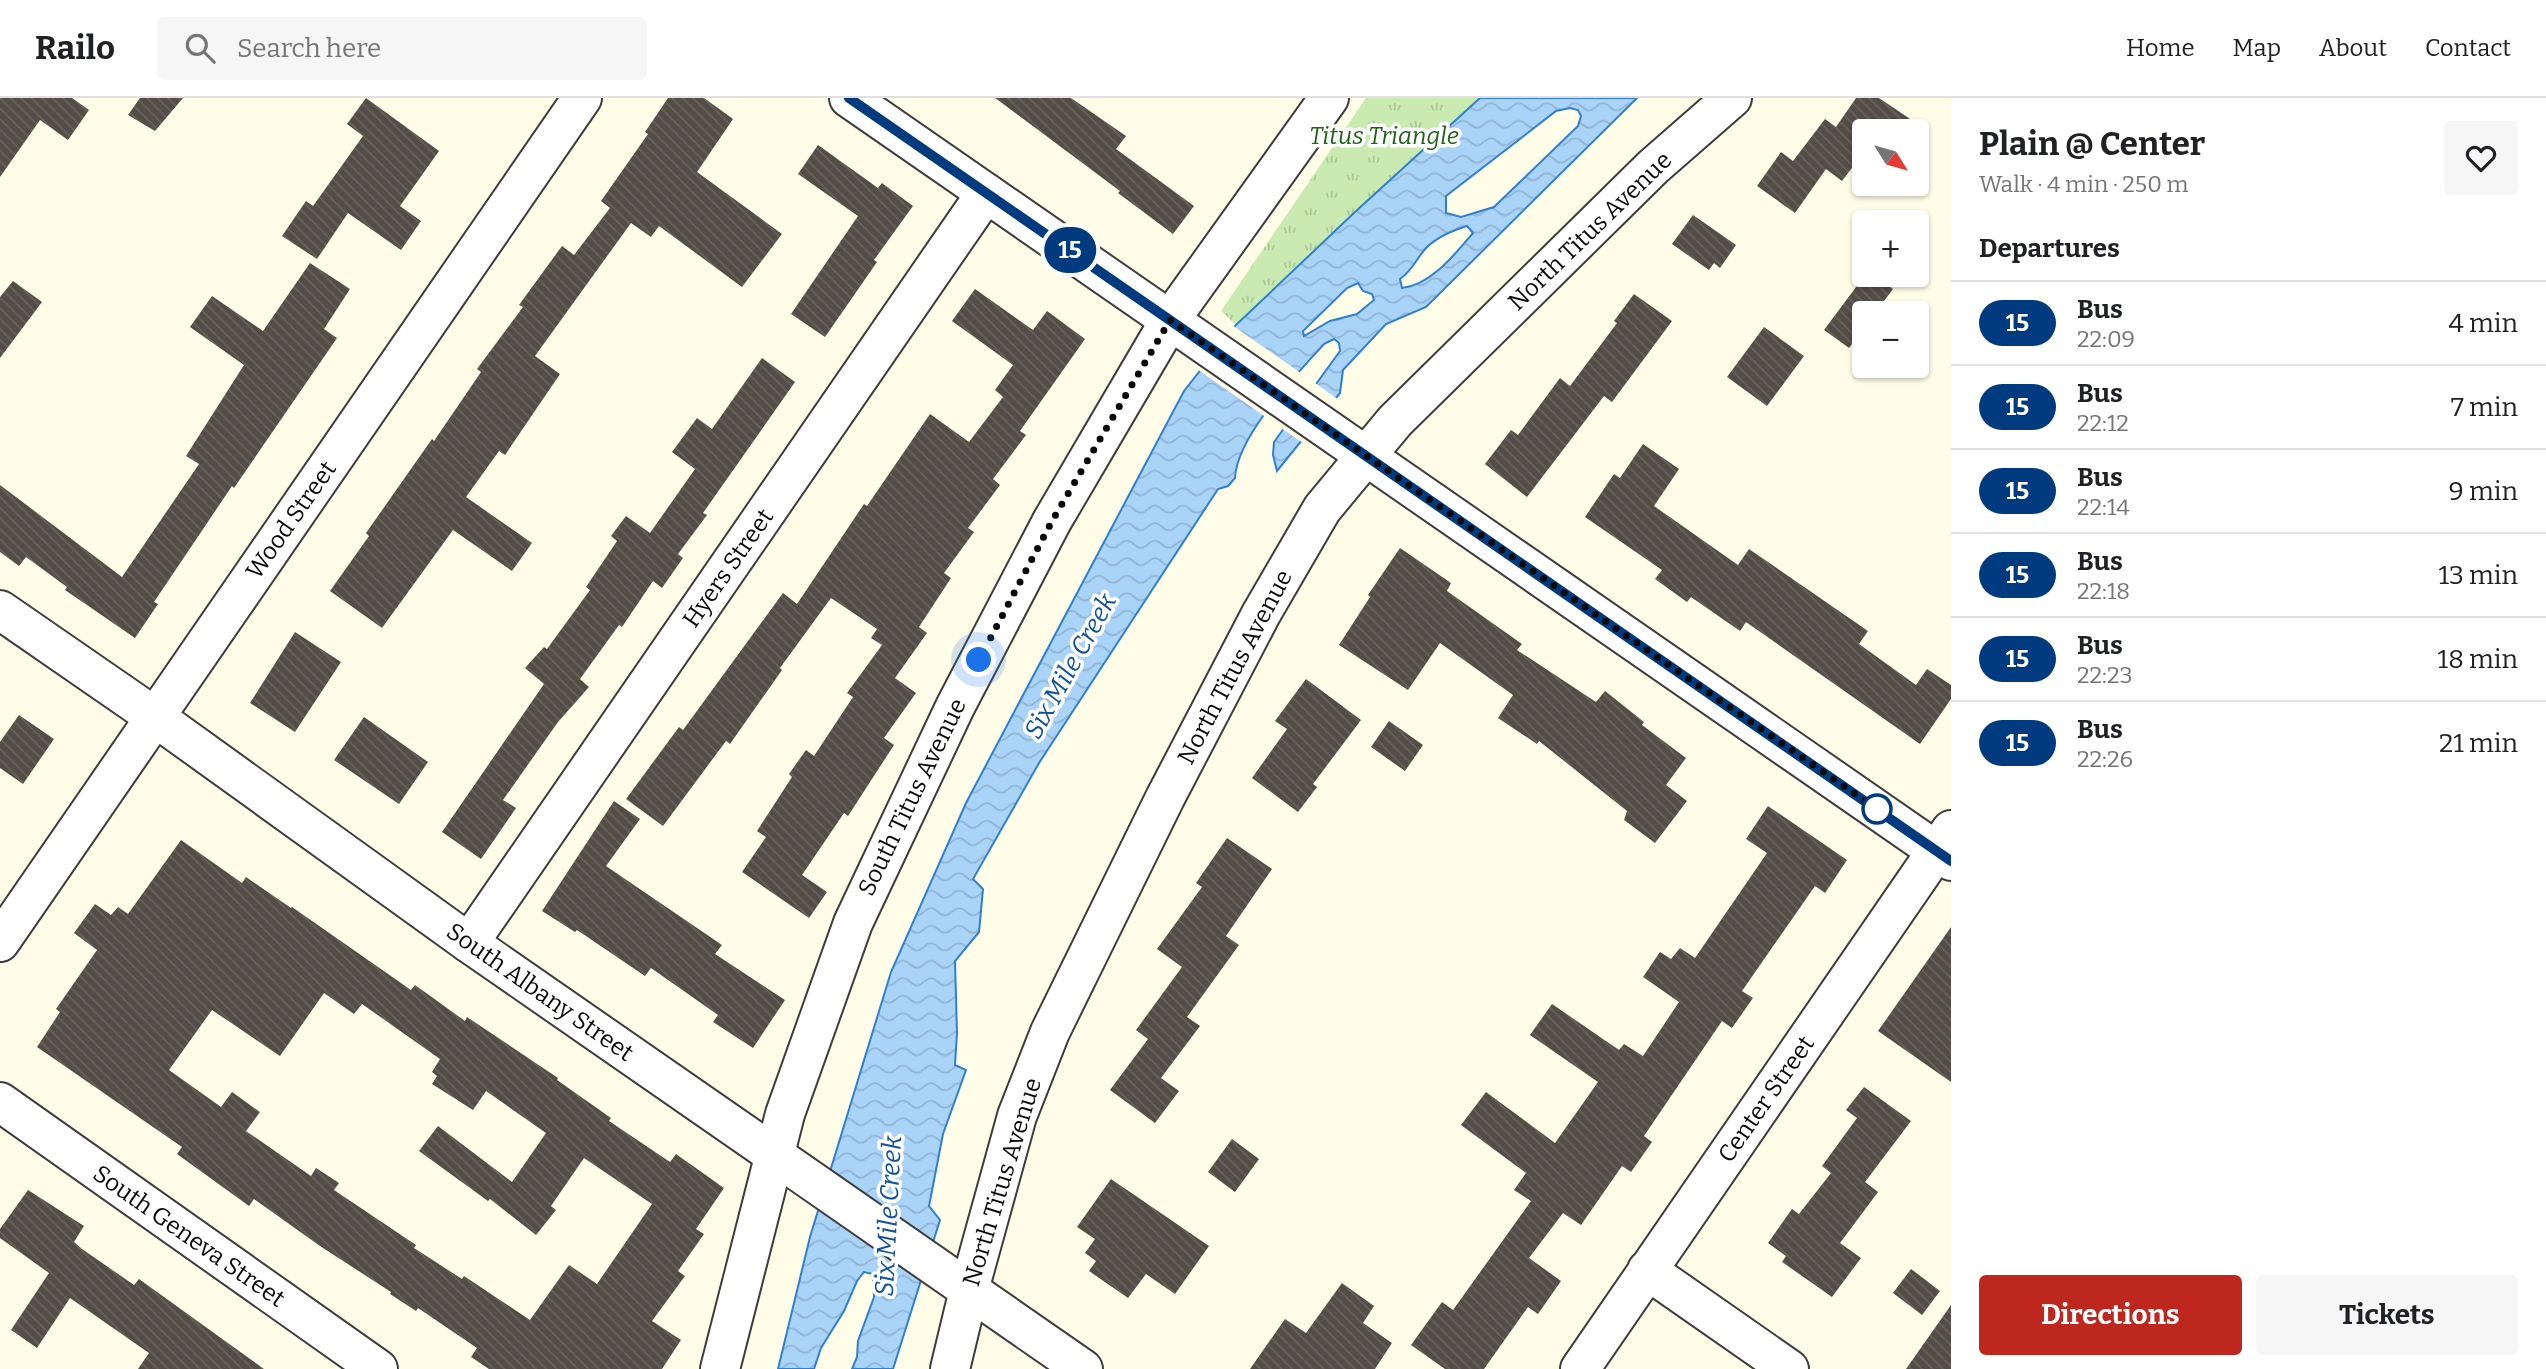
<!DOCTYPE html>
<html lang="en">
<head>
<meta charset="utf-8">
<style>
  :root { --surface:#fff; --page:#f6f6f6; --text:#202124; --muted:#757577; --line:#e0e0e0; --accent:#be271e }
  body { margin:0; font-family:Bitter,serif; background:var(--page); color:var(--text); height:100vh; display:flex; flex-direction:column; font-size:26px; white-space:nowrap }
  * { box-sizing:border-box; margin:0 }
  p { font-size:23px; color:var(--muted) }
  .icon { flex:none; width:38px; height:38px; fill:none; stroke:currentColor; stroke-width:2; stroke-linecap:round; stroke-linejoin:round }
  .map { position:relative; flex:1; overflow:hidden }
  .side { display:flex; flex-direction:column; background:var(--surface); width:595px }
  .side>* { flex:none }
  .badge { padding:0 14px; border-radius:23px; font-size:24px; line-height:46px }
  .needle { width:46px; rotate:127deg }
  .tools { position:absolute; left:1852px; top:21px; display:grid; gap:14px }
  .tools a { display:grid; place-items:center; width:77px; height:77px; border-radius:7px; background:var(--surface); box-shadow:0 2px 5px #0004; font-size:35px }
  .you { position:absolute; width:35px; height:35px; margin:-18px; border:5px solid #fff; border-radius:50%; background:#1a73e8; box-shadow:0 0 0 10px #1a73e833 }
  .map>.badge { position:absolute; translate:-50% -50%; box-shadow:0 0 0 4px #fff }
  h2 { padding:0 28px; font-size:26px; line-height:63px }
  .round { display:grid; place-items:center; flex:none; width:74px; height:74px; border-radius:7px; background:var(--page) }
  .head { display:flex; align-items:center; justify-content:space-between; height:119px; padding:0 28px }
  h1 { font-size:33px; font-weight:700; line-height:52px }
  .action { display:flex; gap:14px; margin-top:auto; padding:14px 28px }
  .action a { flex:1; height:80px; border-radius:7px; background:var(--accent); color:#fff; font-size:28px; font-weight:700; line-height:80px; text-align:center }
  .action a+a { background:var(--page); color:var(--text) }
  ul { padding:0; list-style:none }
  li { display:flex; align-items:center; gap:21px; height:84px; padding:0 28px; border-top:2px solid var(--line) }
  li div { flex:1 }
  li b { display:block; font-size:26px }
  li em { font-style:normal }
  li .badge { min-width:77px; font-weight:700; text-align:center }
  header { display:flex; align-items:center; gap:42px; box-sizing:border-box; height:98px; padding:0 35px; background:var(--surface); border-bottom:2px solid var(--line) }
  header strong { font-size:33px }
  nav { display:flex; gap:38px; margin-inline-start:auto; font-size:24px }
  .search { width:490px; height:63px; background:var(--page); display:flex; align-items:center; gap:18px; box-sizing:border-box; padding:0 24px; border-radius:7px; color:var(--muted); font-size:26px }
  main { display:flex; flex:1; min-height:0 }
  .map>svg:first-child { display:block }
  .park { fill:url(#park-tufts) }
  .water { fill:url(#water-waves); stroke:#2f80d2; stroke-width:2; fill-rule:evenodd }
  .pier { fill:#fffde7 }
  .building { fill:url(#building-back-hatch); fill-rule:evenodd }
  .lines { fill:none; stroke-linecap:round; stroke-linejoin:round }
  .minor-casing { stroke:#3d3d3d; stroke-width:42 }
  .tertiary-casing { stroke:#3d3d3d; stroke-width:42 }
  .minor { stroke:#fff; stroke-width:38 }
  .tertiary { stroke:#fff; stroke-width:38 }
  .line-casing { stroke:#fff; stroke-width:16 }
  .line { stroke:#003b80; stroke-width:10 }
  .walk { stroke:#0a0a0a; stroke-width:7; stroke-dasharray:0 12.6 }
  .stop-dot { fill:#fff; stroke:#003b80; stroke-width:3.5 }
  .labels { text-anchor:middle; stroke-width:7; stroke-linejoin:round; paint-order:stroke }
  .park-label { font-size:24px; font-style:italic; fill:#216319; stroke:#fff }
  .street-label { font-size:24px; fill:#0a0a0a; stroke:#fff }
  .water-label { font-size:26px; font-style:italic; fill:#11539f; stroke:#fff }
</style>
</head>
<body>
<header>
<strong>Railo</strong>
<div class="search"><svg class="icon" aria-label="search" viewBox="0 0 24 24"><circle cx="10" cy="10" r="6"/><path d="M15 15l6 6"/></svg>Search here</div>
<nav><a>Home</a><a>Map</a><a>About</a><a>Contact</a></nav>
</header>
<main>
<div class="map">
<svg width="1951" height="1271" viewBox="0 0 1951 1271">
  <defs>
    <pattern id="park-tufts" width="24" height="20" patternUnits="userSpaceOnUse" patternTransform="scale(1.75)"><rect width="24" height="20" fill="#c9eab1"/><path d="M3 7l-1-3M5 7V3M7 7l1-3M15 17l-1-3M17 17v-4M19 17l1-3" fill="none" stroke="#abc797"/></pattern>
    <pattern id="water-waves" width="16" height="10" patternUnits="userSpaceOnUse" patternTransform="scale(1.75)"><rect width="16" height="10" fill="#aad3f8"/><path d="M0 5q4-4 8 0t8 0" fill="none" stroke="#91b4d3"/></pattern>
    <pattern id="building-back-hatch" width="6" height="6" patternUnits="userSpaceOnUse" patternTransform="scale(1.75)"><rect width="6" height="6" fill="#534d46"/><path d="M-1 5l2 2M0 0l6 6M5-1l2 2" fill="none" stroke="#67625c"/></pattern>
  </defs>
  <rect width="100%" height="100%" fill="#fffde7"/>
  <path class="park" d="M1366,0H1480L1355,114L1236,227L1221,213Z"/>
  <path class="water" d="M1480,0H1637L1426,209L1386,226L1343,272L1340,295L1277,373L1273,357L1274,344L1340,253L1339,245L1334,241L1324,246C1296,277 1237,338 1235,380L1228,388L1218,391L1039,665L973,781L983,791L979,834L955,863L957,935L955,967L966,972L943,1036L929,1108L940,1122L893,1271H852L857,1259L858,1243L874,1199L873,1176L864,1174L857,1183L844,1213L821,1250L814,1271H778L810,1139L891,874L966,705L1184,293L1236,227L1355,114ZM1570,10L1578,12L1581,18L1578,28L1494,109L1461,119L1446,115V98L1556,13ZM1467,128L1473,135C1455,156 1431,187 1402,190L1400,181C1413,172 1416,161 1426,150C1436,140 1454,132 1467,128ZM1358,185L1363,193L1372,196L1374,202L1357,216L1330,223L1304,238L1303,233L1347,190Z"/>
  <path class="pier" d="M1232,227L1302,276L1267,320L1197,271Z
    M1315,285L1339,302L1303,345L1281,330Z"/>
  <path class="building" d="M0,0H72L89,12L68,42L40,22L0,79Z
    M140,0H183L155,33L128,17Z
    M366,0L439,53L400,108L421,123L401,152L348,115L317,161L282,138L306,103L313,108L363,38L347,26Z
    M668,0H704L733,21L697,74L782,136L742,189L659,128L651,139L631,125L535,258L560,276L505,357L499,353L466,399L532,445L512,473L453,432L382,530L330,493L369,438L366,435L432,341L434,343L481,274L477,271L523,209L519,207L562,148L574,157L610,110L601,103L648,36L645,34Z
    M995,0H1071L1126,38L1116,51L1194,108L1173,136L1118,95L1120,93Z
    M1856,0H1879L1928,33H1864V54L1842,83L1826,71L1795,115L1757,88L1781,54L1793,63L1825,21L1836,29Z
    M818,47L878,90L882,85L913,108L874,162L877,164L825,239L791,216L858,118L798,76Z
    M1693,117L1736,147L1720,170L1714,165L1709,172L1672,146Z
    M310,165L350,191L324,231L337,240L234,390L232,388L154,504L158,506L135,540L65,492L67,489L26,459L19,468L0,454V387L122,479L199,366L186,358L244,267L190,229L212,198L263,233Z
    M1865,177H1874L1893,191L1875,215H1864V230L1849,250L1824,232Z
    M13,183L42,204L0,260V199Z
    M975,191L1033,232L1047,213L1085,241L1020,333L1026,337L993,381L1000,387L968,430L974,434L944,475L951,480L919,529L927,535L895,580L916,595L884,640L894,647L848,718L844,715L802,777L827,794L809,820L742,774L766,739L757,733L792,679L789,676L806,652L814,658L853,599L847,595L882,547L871,540L877,531L831,500L780,570L782,572L730,646L726,643L663,728L626,701L679,629L683,632L783,495L797,506L864,406L867,408L930,316L969,344L1003,299L995,292L1013,267L952,223Z
    M1634,196L1672,223L1612,304L1604,298L1527,399L1485,366L1511,332L1518,337L1560,280L1570,288L1617,225L1614,223Z
    M1764,229L1804,258L1767,308L1727,279Z
    M762,260L795,284L703,415L707,417L678,456L683,460L662,490L653,483L622,529L619,527L580,581L589,589L558,624L503,702L516,710L481,761L442,734L544,586L525,570L544,549L547,551L590,492L586,489L617,443L611,438L626,418L650,435L695,371L672,354L697,320L712,331Z
    M1643,346L1679,371L1654,408L1738,467L1749,451L1868,533L1859,546L1916,587L1927,571L1951,587V601L1920,646L1746,524L1740,533L1691,499L1687,504L1655,481L1662,472L1585,419L1614,376L1620,380Z
    M1400,450L1451,485L1447,493L1522,546L1517,552L1596,604L1605,593L1644,624L1642,627L1686,660L1666,687L1687,703L1655,745L1624,722L1627,713L1539,643L1537,646L1498,620L1513,597L1440,545L1408,592L1339,547L1370,499L1368,497Z
    M295,534L341,564L295,634L250,605Z
    M1306,581L1361,622L1313,686L1317,689L1298,714L1252,680L1287,631L1275,623Z
    M19,617L54,641L23,686L0,670V644Z
    M364,619L428,664L399,706L334,662Z
    M1389,623L1423,647L1405,673L1371,649Z
    M614,703L640,721L606,768L722,847L715,856L785,902L753,950L713,924L718,917L651,870L645,878L577,832L575,834L542,813Z
    M1768,708L1847,762L1825,795L1815,788L1742,893L1753,900L1732,930L1722,923L1644,1038L1652,1044L1631,1074L1622,1068L1581,1127L1563,1115L1529,1160L1561,1183L1538,1216L1528,1209L1484,1271H1445L1411,1247L1442,1204L1453,1212L1531,1103L1514,1092L1526,1075L1461,1027L1486,994L1555,1045L1598,984L1530,937L1552,906L1619,952L1624,946L1643,958L1679,904L1643,879L1660,854L1671,861L1680,850L1695,860L1767,755L1746,741Z
    M1227,740L1272,771L1226,838L1239,847L1187,919L1200,928L1161,980L1179,993L1155,1025L1110,992L1148,941L1136,932L1182,869L1157,851L1202,789L1196,785Z
    M181,742L242,785L246,779L291,810L292,809L411,892L415,887L465,923L467,919L558,980L557,982L611,1020L609,1023L670,1064L676,1056L724,1090L696,1131L704,1136L678,1173L685,1178L652,1223L681,1242L662,1271H489L471,1259L477,1250L418,1210L416,1213L390,1196L391,1194L320,1148L254,1101L249,1108L177,1056L182,1049L37,949L60,914L56,911L97,852L74,835L95,806L111,817L118,809L128,816ZM324,895L354,916L362,906L440,961L432,974L437,978L432,986L473,1012L486,993L546,1035L512,1084L438,1028L419,1053L488,1103L490,1101L536,1137L556,1112L551,1108L584,1060L652,1106L597,1186L569,1167L530,1222L464,1178L462,1181L414,1150L416,1147L334,1092L339,1085L316,1070L311,1078L246,1033L260,1014L232,994L221,1009L169,972L212,912L280,958Z
    M1951,829V984L1878,933Z
    M1864,989L1911,1023L1865,1084L1878,1094L1840,1145L1861,1160L1832,1199L1782,1164L1786,1158L1768,1145L1792,1111L1799,1116L1831,1075L1822,1068L1857,1020L1846,1012Z
    M1232,1041L1259,1061L1235,1094L1208,1074Z
    M1111,1081L1209,1148L1175,1196L1146,1176L1128,1200L1089,1173L1096,1163L1085,1155L1095,1141L1077,1129Z
    M28,1092L84,1128L74,1144L82,1151L134,1187L139,1181L264,1271H138L149,1255L70,1200L37,1250L11,1232L49,1175L0,1140V1131Z
    M1911,1171L1940,1193L1922,1217L1893,1195Z
    M1342,1185L1374,1208L1363,1225L1392,1245L1375,1271H1250L1285,1221L1306,1235Z
    M1951,1207V1271H1906Z"/>
  <g class="lines">
    <g class="minor-casing">
      <path id="minor" d="M0,844L582,0
        M469,845L986,95
        M0,1004L378,1271
        M1647,1172L1789,1271
        M720,1271L785,1016L853,825L955,609L1052,423L1170,222L1329,0
        M950,1271L969,1192L1017,1018L1050,934L1165,700L1261,516L1322,411L1395,323L1653,69L1732,0
        M1580,1271L1951,732"/>
    </g>
    <g class="tertiary-casing">
      <path id="tertiary" d="M849,0L1951,763
        M0,512L155,619L469,845L1083,1271"/>
    </g>
    <use href="#minor" class="minor"/>
    <use href="#tertiary" class="tertiary"/>
  </g>
  <g class="lines">
    <g class="line-casing">
      <path id="line" d="M849,0L1951,763"/>
    </g>
    <use href="#line" class="line"/>
    <path class="walk" d="M979,562L1052,423L1170,222L1877,711"/>
  </g>
  <circle class="stop-dot" cx="1877" cy="711" r="14"/>
  <g class="labels">
    <g class="park-label">
      <text x="1384" y="46">Titus Triangle</text>
    </g>
    <g class="street-label">
      <text transform="translate(1590 133) rotate(-44)" y="8">North Titus Avenue</text>
      <text transform="translate(291 422) rotate(-55)" y="8">Wood Street</text>
      <text transform="translate(728 470) rotate(-55)" y="8">Hyers Street</text>
      <text transform="translate(1235 569) rotate(-62)" y="8">North Titus Avenue</text>
      <text transform="translate(912 699) rotate(-64)" y="8">South Titus Avenue</text>
      <text transform="translate(540 894) rotate(35)" y="8">South Albany Street</text>
      <text transform="translate(1766 1001) rotate(-55)" y="8">Center Street</text>
      <text transform="translate(1002 1084) rotate(-73)" y="8">North Titus Avenue</text>
      <text transform="translate(189 1138) rotate(35)" y="8">South Geneva Street</text>
    </g>
    <g class="water-label">
      <text transform="translate(1070 568) rotate(-61)" y="9">Six Mile Creek</text>
      <text transform="translate(888 1118) rotate(-87)" y="9">Six Mile Creek</text>
    </g>
  </g>
</svg>
<div class="tools">
<a><svg class="needle" viewBox="-14 -14 28 28"><path d="M0-13l5 13h-10z" fill="#e53935"/><path d="M0 13l5-13h-10z" fill="#757577"/></svg></a>
<a>+</a>
<a>−</a>
</div>
<div class="you" style="left:979px;top:562px"></div>
<b class="badge" style="left:1070px;top:152px;background:#003b80;color:#fff">15</b>
</div>
<section class="side">
<div class="head"><div><h1>Plain @ Center</h1><p>Walk · 4 min · 250 m</p></div><a class="round"><svg class="icon" aria-label="heart" viewBox="0 0 24 24"><path d="M12 20l-8-8c-3-5 5-10 8-4 3-6 11-1 8 4z"/></svg></a></div>
<h2>Departures</h2>
<ul>
<li><span class="badge" style="background:#003b80;color:#fff">15</span><div><b>Bus</b><p>22:09</p></div><em>4 min</em></li>
<li><span class="badge" style="background:#003b80;color:#fff">15</span><div><b>Bus</b><p>22:12</p></div><em>7 min</em></li>
<li><span class="badge" style="background:#003b80;color:#fff">15</span><div><b>Bus</b><p>22:14</p></div><em>9 min</em></li>
<li><span class="badge" style="background:#003b80;color:#fff">15</span><div><b>Bus</b><p>22:18</p></div><em>13 min</em></li>
<li><span class="badge" style="background:#003b80;color:#fff">15</span><div><b>Bus</b><p>22:23</p></div><em>18 min</em></li>
<li><span class="badge" style="background:#003b80;color:#fff">15</span><div><b>Bus</b><p>22:26</p></div><em>21 min</em></li>
</ul>
<div class="action"><a>Directions</a><a>Tickets</a></div>
</section>
</main>
</body>
</html>
